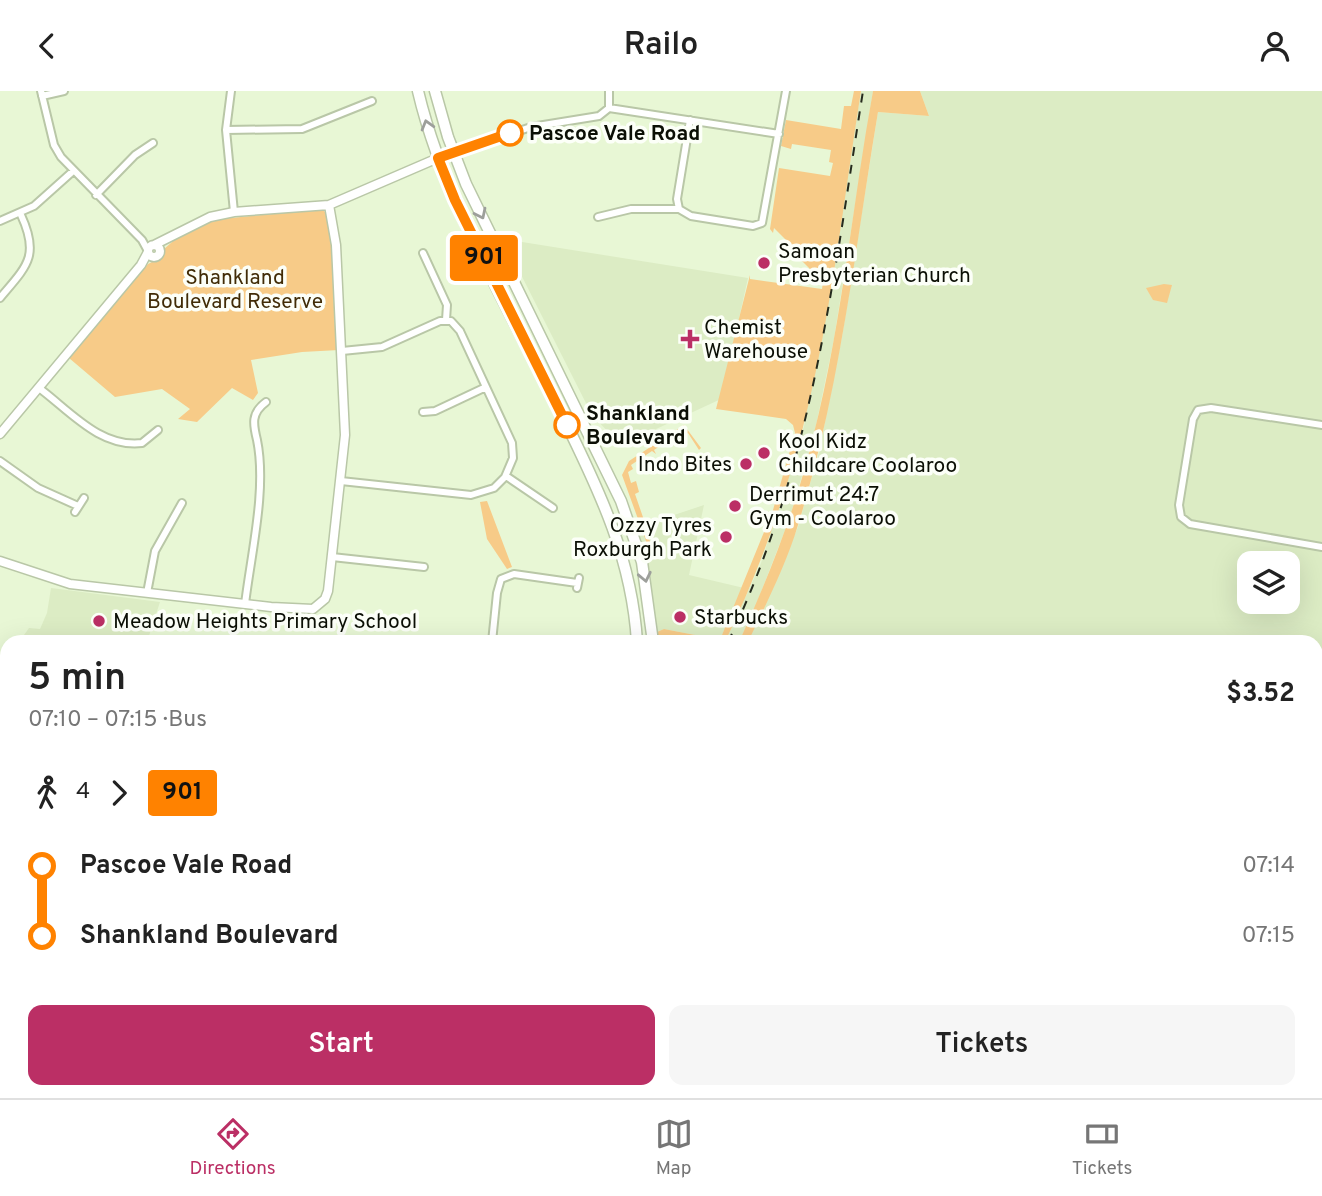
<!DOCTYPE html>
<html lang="en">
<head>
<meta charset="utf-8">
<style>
  :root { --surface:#fff; --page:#f6f6f6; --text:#222; --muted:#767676; --line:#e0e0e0; --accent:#bb2f65 }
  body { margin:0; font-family:Overpass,sans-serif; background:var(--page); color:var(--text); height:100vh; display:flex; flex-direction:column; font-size:26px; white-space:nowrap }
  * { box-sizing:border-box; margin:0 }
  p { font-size:23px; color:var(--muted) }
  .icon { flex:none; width:38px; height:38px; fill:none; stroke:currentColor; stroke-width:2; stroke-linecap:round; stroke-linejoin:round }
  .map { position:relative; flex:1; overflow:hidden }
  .sheet { position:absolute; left:0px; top:544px; width:1323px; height:464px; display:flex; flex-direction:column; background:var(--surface); border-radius:21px 21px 0 0; box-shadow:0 7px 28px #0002 }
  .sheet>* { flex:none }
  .badge { padding:0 14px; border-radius:5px; font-size:24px; line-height:46px }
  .fabs { position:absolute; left:1237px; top:460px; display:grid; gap:14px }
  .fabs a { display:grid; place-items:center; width:63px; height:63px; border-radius:14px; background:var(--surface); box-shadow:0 7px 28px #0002; font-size:35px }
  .map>.badge { position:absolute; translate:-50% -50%; box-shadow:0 0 0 4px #fff }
  .legs { display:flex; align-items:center; gap:10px; height:77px; padding:0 28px; font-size:23px }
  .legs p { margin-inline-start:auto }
  .headline { display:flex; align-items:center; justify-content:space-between; height:119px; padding:0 28px }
  h1 { font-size:38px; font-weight:600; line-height:52px }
  .action { display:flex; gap:14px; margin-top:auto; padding:14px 28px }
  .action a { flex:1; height:80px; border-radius:14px; background:var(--accent); color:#fff; font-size:28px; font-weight:600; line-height:80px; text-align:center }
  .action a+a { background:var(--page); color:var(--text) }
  ul { padding:0 28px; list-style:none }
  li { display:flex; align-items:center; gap:24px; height:70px; font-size:26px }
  li i { display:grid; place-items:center; width:10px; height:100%; margin:0 9px; background:currentColor }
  li i::after { content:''; width:18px; height:18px; margin:-9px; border:5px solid; border-radius:50%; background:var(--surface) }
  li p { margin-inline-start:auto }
  li:first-child i { background:linear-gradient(#0000 50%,currentColor 0) }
  li:last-child i { background:linear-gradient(currentColor 50%,#0000 0) }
  header { display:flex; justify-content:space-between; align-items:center; height:91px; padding:0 28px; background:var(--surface); font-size:32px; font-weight:600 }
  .tab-bar { display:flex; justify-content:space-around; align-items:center; height:98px; border-top:2px solid var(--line); background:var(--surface); font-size:19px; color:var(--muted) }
  .tab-bar a { display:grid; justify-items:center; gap:4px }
  .tab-bar .selected { color:var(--accent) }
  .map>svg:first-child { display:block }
  .built { fill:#dcecc4; fill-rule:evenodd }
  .green { fill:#f7cb88 }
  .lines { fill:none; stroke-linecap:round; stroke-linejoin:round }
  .minor-casing { stroke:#b9c7a7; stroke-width:10 }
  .tertiary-casing { stroke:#b9c7a7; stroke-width:11 }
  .primary-casing { stroke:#b9c7a7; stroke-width:13 }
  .minor { stroke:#fff; stroke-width:6 }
  .tertiary { stroke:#fff; stroke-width:8 }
  .primary { stroke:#fff; stroke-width:10 }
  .rail { stroke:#262b1e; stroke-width:2; stroke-dasharray:9 9; stroke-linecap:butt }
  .oneway { stroke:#9d9f9b }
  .line-1-casing { stroke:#fff; stroke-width:16 }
  .line-1 { stroke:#ff8200; stroke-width:10 }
  .stop-1-dot { fill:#fff; stroke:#ff8200; stroke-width:3.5 }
  .poi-dot { fill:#bb2f65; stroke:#fcfff8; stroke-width:2.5 }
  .labels { text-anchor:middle; stroke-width:7; stroke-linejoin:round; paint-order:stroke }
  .stop-label { font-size:21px; font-weight:bold; fill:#0b0f05; stroke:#fcfff8; text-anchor:start }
  .poi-label { font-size:21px; fill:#0b0f05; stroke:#fcfff8; text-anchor:start }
  .park-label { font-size:21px; fill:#412c07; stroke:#fcfff8 }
</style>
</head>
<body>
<header><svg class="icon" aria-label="back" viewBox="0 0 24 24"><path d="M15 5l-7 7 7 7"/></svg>Railo<svg class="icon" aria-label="person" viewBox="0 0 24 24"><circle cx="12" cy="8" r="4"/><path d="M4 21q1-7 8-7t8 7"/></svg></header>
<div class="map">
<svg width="1322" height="1007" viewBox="0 0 1322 1007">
  <rect width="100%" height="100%" fill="#e8f7d5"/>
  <path class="built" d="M861,0H873L834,248L814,344L789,429L756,514L739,551H725L761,472L804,335Z
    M920,0H1322V1007H825L786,1001H1316V551H748L798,436L819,361L842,246L878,21L929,25ZM1250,472H1288V511H1250Z
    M503,148L748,187L721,308L628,351L615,348L592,324Z
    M704,414L689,484L744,497L722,544L716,548L664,538L653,543L633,443L650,436V432Z
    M51,497L160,511L147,551H19L29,537L40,538L47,522Z
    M7,567V681L0,678V572Z"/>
  <path class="green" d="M854,0H861C843,112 831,227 803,336C784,411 758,482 725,551H657V541L664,538L716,548L722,544L773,419L795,342L793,334L786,328L716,318L750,184V188L822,198L823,191L800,168L799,162L774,137L773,142L770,138L779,77L830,85L833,72L829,71L831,59L792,53L791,58L781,55L786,29L841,38L844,15H851Z
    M873,0H920L929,25L878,21C855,158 840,300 798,434C786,474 766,513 748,551H739C769,485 796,417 813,346C842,233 852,115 873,0Z
    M321,118L328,123L334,155L339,259L302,261L251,269L258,302L253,309L232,297L197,331L178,328L190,318L162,298L115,306L69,267L148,173L160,167L164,158L179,145L211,129Z
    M1164,193L1172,194L1167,212L1153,209L1146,197Z
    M684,334L701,357L699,359L688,342L684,344L681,341L654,359L656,363L652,360L631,374L633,378L628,381L631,392L636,390L639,401L635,403L645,432L650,431L651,435L646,440L657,469L650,461L622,384L629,370Z
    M487,410L512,476L507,478L487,448L480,411Z"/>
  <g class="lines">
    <g class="minor-casing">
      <path id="minor" d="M41,0L54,54L61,66L142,149L148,160
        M231,0L226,39L234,121
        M42,5L64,0
        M609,17L779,43
        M690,29L677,108L679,118L691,125L753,135L762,132L786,0
        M226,39L302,38L372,10
        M438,67L531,36L599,25L609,17V0
        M96,104L135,64L153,52
        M598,126L631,118H679
        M0,130L34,115L72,81
        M423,162L447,214L446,229
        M0,207C27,175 40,165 21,124
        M39,297C70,320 100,357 142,352L158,339
        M423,321L435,320L486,296
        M1322,334L1211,317L1198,319L1193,328L1179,414L1181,426L1190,433L1322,456
        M0,370L38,397L78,415
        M506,385L553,417
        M341,390L471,404L494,397L505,386L513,367L512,352L460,240L451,230H440L382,256L342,260
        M75,421L84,407
        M332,466L424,476
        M577,497L579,487
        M147,502L155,460L182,412
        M245,513C251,463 267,398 257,349C253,333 251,322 266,311
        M401,551H407
        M492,551L497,502L501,488L514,483L577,492
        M1316,566L1322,567
        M1316,658L1322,670
        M0,799L7,791
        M664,1001L702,1007
        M39,1007L41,1001
        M126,1007L127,1001
        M279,1007L281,1001
        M532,1007L535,1001"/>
    </g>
    <g class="tertiary-casing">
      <path id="tertiary" d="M154,154L210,126L234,121L329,114L438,67
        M148 160a6 6 0 1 1 12 0a6 6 0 1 1-12 0Z
        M0,343L141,174L148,161
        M0,470L70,493L271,516L313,518L325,508L328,500L345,344L336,154L329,114
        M0,692L7,695
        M0,858L7,865
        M350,1001L362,1007"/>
    </g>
    <g class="primary-casing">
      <path id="primary" d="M418,0C444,111 514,227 565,330C601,403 632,469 637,551
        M435,0L448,46L466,93L621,410L642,471L653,551
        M462,1007L465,1001
        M482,1007L485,1001"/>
    </g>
    <use href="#minor" class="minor"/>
    <use href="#tertiary" class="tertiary"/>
    <use href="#primary" class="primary"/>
    <path class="rail" d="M728,551C812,377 833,189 863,0
      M508,1007L511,1001"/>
  </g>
  <defs><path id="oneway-chevron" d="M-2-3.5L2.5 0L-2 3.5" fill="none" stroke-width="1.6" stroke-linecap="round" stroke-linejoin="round" transform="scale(1.75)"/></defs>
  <g class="oneway">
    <use href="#oneway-chevron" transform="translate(427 34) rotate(-106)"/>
    <use href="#oneway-chevron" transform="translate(481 123) rotate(64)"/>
    <use href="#oneway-chevron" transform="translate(645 486) rotate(78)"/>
  </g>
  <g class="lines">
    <g class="line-1-casing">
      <path id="line-1" d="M510,42L438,67L455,109L567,334"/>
    </g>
    <use href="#line-1" class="line-1"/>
  </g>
  <g class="stop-1-dot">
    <circle cx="510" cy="42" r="12"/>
    <circle cx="567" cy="334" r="12"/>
  </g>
  <g class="poi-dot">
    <circle cx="764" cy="172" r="7"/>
    <path d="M686.5 237.5h7v7h7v7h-7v7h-7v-7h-7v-7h7z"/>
    <circle cx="764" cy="362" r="7"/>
    <circle cx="746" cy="373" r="7"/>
    <circle cx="735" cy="415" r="7"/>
    <circle cx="726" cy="446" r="7"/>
    <circle cx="680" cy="526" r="7"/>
    <circle cx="99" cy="530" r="7"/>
  </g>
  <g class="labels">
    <g class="stop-label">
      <text x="529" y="49">Pascoe Vale Road</text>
      <text x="586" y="329">Shankland<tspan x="586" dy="24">Boulevard</tspan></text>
    </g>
    <g class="poi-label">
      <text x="778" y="167">Samoan<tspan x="778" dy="24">Presbyterian Church</tspan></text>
      <text x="704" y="243">Chemist<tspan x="704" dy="24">Warehouse</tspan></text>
      <text x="778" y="357">Kool Kidz<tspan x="778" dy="24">Childcare Coolaroo</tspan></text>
      <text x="732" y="380" text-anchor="end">Indo Bites</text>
      <text x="749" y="410">Derrimut 24:7<tspan x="749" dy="24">Gym - Coolaroo</tspan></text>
      <text x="712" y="441" text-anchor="end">Ozzy Tyres<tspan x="712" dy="24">Roxburgh Park</tspan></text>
      <text x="694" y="533">Starbucks</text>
      <text x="113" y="537">Meadow Heights Primary School</text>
    </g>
    <g class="park-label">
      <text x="235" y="193">Shankland<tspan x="235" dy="24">Boulevard Reserve</tspan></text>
    </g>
  </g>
</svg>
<div class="fabs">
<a><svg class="icon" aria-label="layers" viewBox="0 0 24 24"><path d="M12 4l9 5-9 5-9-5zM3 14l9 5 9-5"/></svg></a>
</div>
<b class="badge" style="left:484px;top:167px;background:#ff8200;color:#111">901</b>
<section class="sheet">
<div class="headline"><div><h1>5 min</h1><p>07:10 – 07:15 · Bus</p></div><b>$3.52</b></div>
<div class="legs"><svg class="icon" aria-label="walk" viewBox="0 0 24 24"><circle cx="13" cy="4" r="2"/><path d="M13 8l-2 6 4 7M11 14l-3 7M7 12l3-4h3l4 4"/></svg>4<svg class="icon" aria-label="forward" viewBox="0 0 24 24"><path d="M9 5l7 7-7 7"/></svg><b class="badge" style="background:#ff8200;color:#111">901</b></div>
<ul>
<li><i style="color:#ff8200"></i><b>Pascoe Vale Road</b><p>07:14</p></li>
<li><i style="color:#ff8200"></i><b>Shankland Boulevard</b><p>07:15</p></li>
</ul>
<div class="action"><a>Start</a><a>Tickets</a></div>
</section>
</div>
<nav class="tab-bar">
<a class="selected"><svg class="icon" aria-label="directions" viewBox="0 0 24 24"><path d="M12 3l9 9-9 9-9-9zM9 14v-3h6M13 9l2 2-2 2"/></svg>Directions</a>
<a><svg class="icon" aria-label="map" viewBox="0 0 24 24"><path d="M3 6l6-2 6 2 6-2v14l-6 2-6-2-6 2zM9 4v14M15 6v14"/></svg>Map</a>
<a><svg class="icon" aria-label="tickets" viewBox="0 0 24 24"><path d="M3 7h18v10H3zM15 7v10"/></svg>Tickets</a>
</nav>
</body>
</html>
